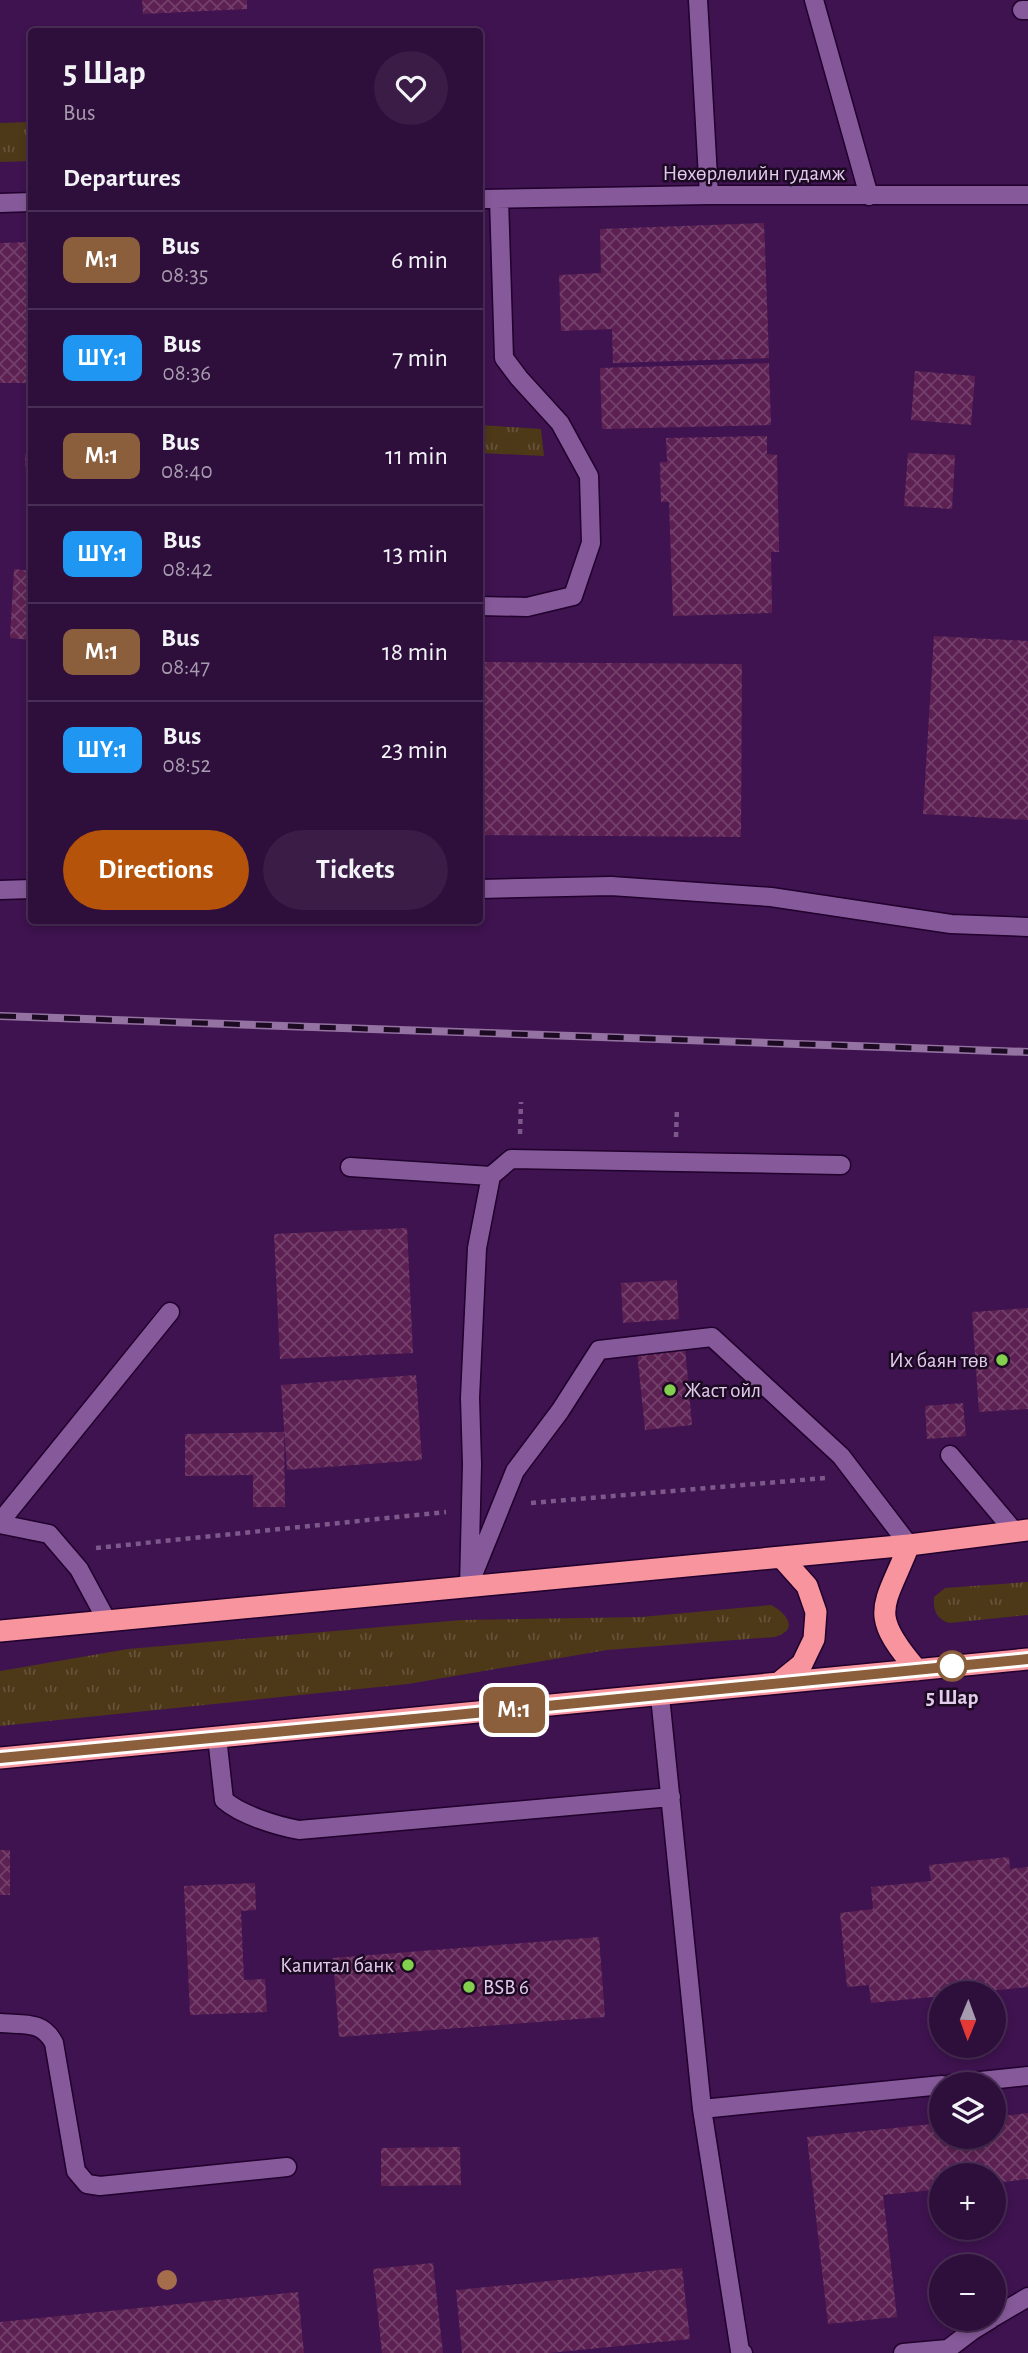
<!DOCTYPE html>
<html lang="en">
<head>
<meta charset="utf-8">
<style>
  :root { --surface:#2e0e3b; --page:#3a1c46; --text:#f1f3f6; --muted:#a79caf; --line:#492e55; --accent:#b45309 }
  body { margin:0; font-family:"Alegreya Sans",sans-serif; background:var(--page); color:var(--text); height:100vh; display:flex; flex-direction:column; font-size:26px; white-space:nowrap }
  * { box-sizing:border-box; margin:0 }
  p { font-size:23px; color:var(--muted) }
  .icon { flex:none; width:38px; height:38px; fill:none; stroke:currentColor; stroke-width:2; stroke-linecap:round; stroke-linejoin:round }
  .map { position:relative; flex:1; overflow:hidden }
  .sheet { position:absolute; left:28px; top:28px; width:455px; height:896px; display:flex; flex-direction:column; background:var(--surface); border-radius:7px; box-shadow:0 4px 10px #0003,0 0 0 2px var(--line) }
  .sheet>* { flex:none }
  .badge { padding:0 14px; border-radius:10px; font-size:24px; line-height:46px }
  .needle { width:46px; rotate:181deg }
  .fabs { position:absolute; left:929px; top:1981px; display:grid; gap:14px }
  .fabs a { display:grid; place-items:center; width:77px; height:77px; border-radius:50%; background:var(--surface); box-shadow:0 4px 10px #0003,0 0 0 2px var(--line); font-size:35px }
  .map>.badge { position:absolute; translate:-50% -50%; box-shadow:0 0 0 4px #fff }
  h2 { padding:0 35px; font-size:26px; line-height:63px }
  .round { display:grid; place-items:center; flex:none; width:74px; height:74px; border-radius:37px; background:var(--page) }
  .summary { display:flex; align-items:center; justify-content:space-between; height:119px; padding:0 35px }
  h1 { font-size:33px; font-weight:600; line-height:52px }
  .primary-button { display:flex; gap:14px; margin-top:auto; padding:14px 35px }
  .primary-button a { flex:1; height:80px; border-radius:42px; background:var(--accent); color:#fff; font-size:28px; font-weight:600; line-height:80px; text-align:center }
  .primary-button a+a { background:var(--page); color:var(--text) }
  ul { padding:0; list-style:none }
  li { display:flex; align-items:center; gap:21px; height:98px; padding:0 35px; border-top:2px solid var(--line) }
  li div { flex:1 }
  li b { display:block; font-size:26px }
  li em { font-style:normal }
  li .badge { min-width:77px; font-weight:700; text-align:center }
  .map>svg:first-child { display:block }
  .grass { fill:url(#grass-tufts) }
  .building { fill:url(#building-cross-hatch) }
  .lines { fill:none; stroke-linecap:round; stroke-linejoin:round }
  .minor-casing { stroke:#21012d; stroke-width:21 }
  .highway-casing { stroke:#21012d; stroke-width:24 }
  .path { stroke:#7c588b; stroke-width:4.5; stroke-dasharray:5 5; stroke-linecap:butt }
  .minor { stroke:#865a9a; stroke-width:18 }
  .highway { stroke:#f7949d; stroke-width:21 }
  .rail-casing { stroke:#9473a2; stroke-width:8 }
  .rail { stroke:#1c0a23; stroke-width:5; stroke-dasharray:16; stroke-linecap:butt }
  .tree { fill:#a66d4c }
  .line-casing { stroke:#fff; stroke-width:16 }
  .line { stroke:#8b5e3c; stroke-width:10 }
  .poi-dot { fill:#83d04e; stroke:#1c0a23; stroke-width:2.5 }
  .stop-dot { fill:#fff; stroke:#8b5e3c; stroke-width:3.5 }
  .labels { text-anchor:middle; stroke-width:5; stroke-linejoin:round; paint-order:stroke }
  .street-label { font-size:21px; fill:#e2caed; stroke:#1c0a23 }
  .poi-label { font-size:21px; fill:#e2caed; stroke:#1c0a23; text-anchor:end }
  .stop-label { font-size:21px; font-weight:bold; fill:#e2caed; stroke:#1c0a23 }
</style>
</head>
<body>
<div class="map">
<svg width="1028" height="2353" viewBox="0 0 1028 2353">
  <defs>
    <pattern id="grass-tufts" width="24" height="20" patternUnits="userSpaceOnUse" patternTransform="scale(1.75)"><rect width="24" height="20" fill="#4d3818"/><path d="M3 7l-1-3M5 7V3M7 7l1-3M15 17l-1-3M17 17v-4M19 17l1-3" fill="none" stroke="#66533a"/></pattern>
    <pattern id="building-cross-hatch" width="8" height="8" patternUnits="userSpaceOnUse" patternTransform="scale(1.75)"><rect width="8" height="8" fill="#5c2152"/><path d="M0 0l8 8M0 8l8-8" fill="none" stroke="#73406b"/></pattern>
  </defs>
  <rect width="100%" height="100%" fill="#3e134f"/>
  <path class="grass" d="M31,122V161L0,162V123Z
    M480,425L541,429L544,456L480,453Z
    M1028,1582V1615L949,1623C936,1619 933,1610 934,1597L945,1588Z
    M771,1605C788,1614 799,1630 775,1637L607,1650L408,1684L0,1726V1671L128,1649L461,1620L641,1617Z"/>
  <path class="building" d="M142,0H247V9L143,14Z
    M764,223L769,358L613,363L612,329L561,331L559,275L601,273L600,229Z
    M32,242V383H0V243Z
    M769,363L771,425L602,429L600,368Z
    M915,371L975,376L971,425L911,420Z
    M767,436V454L777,455L779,552H771L772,613L673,616L669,502H661L660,462H667L666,438Z
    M908,453L955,455L952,509L904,506Z
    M25,454H32V514H28Z
    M14,569L32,571V640L10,638Z
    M934,636L1028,641V820L923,814Z
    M480,662L742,664L741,837L480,835Z
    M407,1228L413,1353L280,1359L274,1234Z
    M677,1280L679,1319L623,1323L621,1283Z
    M1028,1308V1409L979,1412L972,1312Z
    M685,1347L692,1425L645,1430L637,1351Z
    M416,1375L422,1460L287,1470L281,1385Z
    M963,1403L966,1436L927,1439L925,1406Z
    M284,1432L285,1507H253V1475L185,1476V1434Z
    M0,1850H10V1895H0Z
    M1009,1857L1010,1869L1028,1867V1987L968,1993H942V1996L871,2003L869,1985L847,1987L840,1913L873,1909L871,1887L931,1881L929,1865Z
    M255,1883L256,1910L241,1911L244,1980L265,1979L267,2012L190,2015L184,1886Z
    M599,1937L605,2017L339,2037L333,1958Z
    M1028,2113V2179L994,2183V2175H942V2189L883,2195L897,2317L828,2324L807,2137L942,2123V2137H994V2117Z
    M460,2147L461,2185L381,2186V2148Z
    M433,2263L443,2353H382L373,2269Z
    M682,2268L690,2339L549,2353H462L456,2290Z
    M298,2292L304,2353H0V2322Z"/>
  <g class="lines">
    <g class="minor-casing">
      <path id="minor" d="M698,0L709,195
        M814,0L869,196
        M1022,10H1028
        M480,199L709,195H1028
        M0,203L32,202
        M480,606L527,607L573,596L591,543L589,476L560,423L519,378L504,358L499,199
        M480,889L611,886L771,897L951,924L1028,927
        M0,890L32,889
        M350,1167L491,1176
        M950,1455L1014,1531
        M0,1522L170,1312
        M0,1524L49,1534L79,1569L106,1619
        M473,1575L515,1471L560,1411L599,1350L712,1337L841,1456L909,1545
        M469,1587L472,1464L470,1398L477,1248L491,1176L511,1159L841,1165
        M660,1696L702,2109L740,2351L743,2353
        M217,1737L224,1800C241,1815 277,1826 299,1830L671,1797
        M0,2023C23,2025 42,2020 54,2043L76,2171L87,2184L100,2186L287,2167
        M951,2084L1028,2076
        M702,2109L942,2085
        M994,2317L1028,2297
        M903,2353L948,2349L973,2330L991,2319"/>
    </g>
    <g class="highway-casing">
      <path id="highway" d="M909,1545C884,1608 867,1612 917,1670
        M0,1631L909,1545L1028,1530
        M781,1681L802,1664L814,1639L816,1612L807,1586L782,1558
        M0,1758C343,1725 685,1692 1028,1659"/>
    </g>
    <path class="path" d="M520,1134L521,1102
      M676,1137L677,1107
      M531,1503L825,1478
      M96,1548L446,1512"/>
    <use href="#minor" class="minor"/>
    <use href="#highway" class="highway"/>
    <g class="rail-casing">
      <path id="rail" d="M0,1016L1028,1052"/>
    </g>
    <use href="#rail" class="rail"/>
  </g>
  <circle class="tree" cx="167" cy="2280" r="10"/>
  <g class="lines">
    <g class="line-casing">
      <path id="line" d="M0,1758C343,1727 685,1692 1028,1659"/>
    </g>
    <use href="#line" class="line"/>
  </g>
  <g class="poi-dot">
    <circle cx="1002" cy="1360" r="7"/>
    <circle cx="670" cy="1390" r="7"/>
    <circle cx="408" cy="1965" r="7"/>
    <circle cx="469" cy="1987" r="7"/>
  </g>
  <circle class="stop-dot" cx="952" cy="1666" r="14"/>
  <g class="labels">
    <g class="street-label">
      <text x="754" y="180">Нөхөрлөлийн гудамж</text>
    </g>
    <g class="poi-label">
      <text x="988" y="1367">Их баян төв</text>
      <text x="684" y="1397" text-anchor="start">Жаст ойл</text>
      <text x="394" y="1972">Капитал банк</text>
      <text x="483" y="1994" text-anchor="start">BSB 6</text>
    </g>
    <g class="stop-label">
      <text x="952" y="1704">5 Шар</text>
    </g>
  </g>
</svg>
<div class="fabs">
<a><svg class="needle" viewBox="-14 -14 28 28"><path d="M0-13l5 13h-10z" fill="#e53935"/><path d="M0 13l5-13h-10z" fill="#a79caf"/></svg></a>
<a><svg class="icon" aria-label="layers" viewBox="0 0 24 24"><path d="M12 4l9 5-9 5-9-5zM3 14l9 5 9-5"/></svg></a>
<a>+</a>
<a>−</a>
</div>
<b class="badge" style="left:514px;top:1710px;background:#8b5e3c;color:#fff">М:1</b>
<section class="sheet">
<div class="summary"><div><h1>5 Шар</h1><p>Bus</p></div><a class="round"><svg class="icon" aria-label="heart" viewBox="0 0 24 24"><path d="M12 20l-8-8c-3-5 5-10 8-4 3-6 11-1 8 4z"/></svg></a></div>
<h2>Departures</h2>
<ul>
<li><span class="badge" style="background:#8b5e3c;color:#fff">М:1</span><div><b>Bus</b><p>08:35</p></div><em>6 min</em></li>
<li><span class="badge" style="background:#1f96f2;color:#fff">ШҮ:1</span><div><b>Bus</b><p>08:36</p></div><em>7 min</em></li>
<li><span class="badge" style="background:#8b5e3c;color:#fff">М:1</span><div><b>Bus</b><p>08:40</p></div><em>11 min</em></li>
<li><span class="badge" style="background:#1f96f2;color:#fff">ШҮ:1</span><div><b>Bus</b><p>08:42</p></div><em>13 min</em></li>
<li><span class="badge" style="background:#8b5e3c;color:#fff">М:1</span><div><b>Bus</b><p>08:47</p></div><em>18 min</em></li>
<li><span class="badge" style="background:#1f96f2;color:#fff">ШҮ:1</span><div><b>Bus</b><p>08:52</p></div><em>23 min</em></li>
</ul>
<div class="primary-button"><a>Directions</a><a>Tickets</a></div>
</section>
</div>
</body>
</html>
